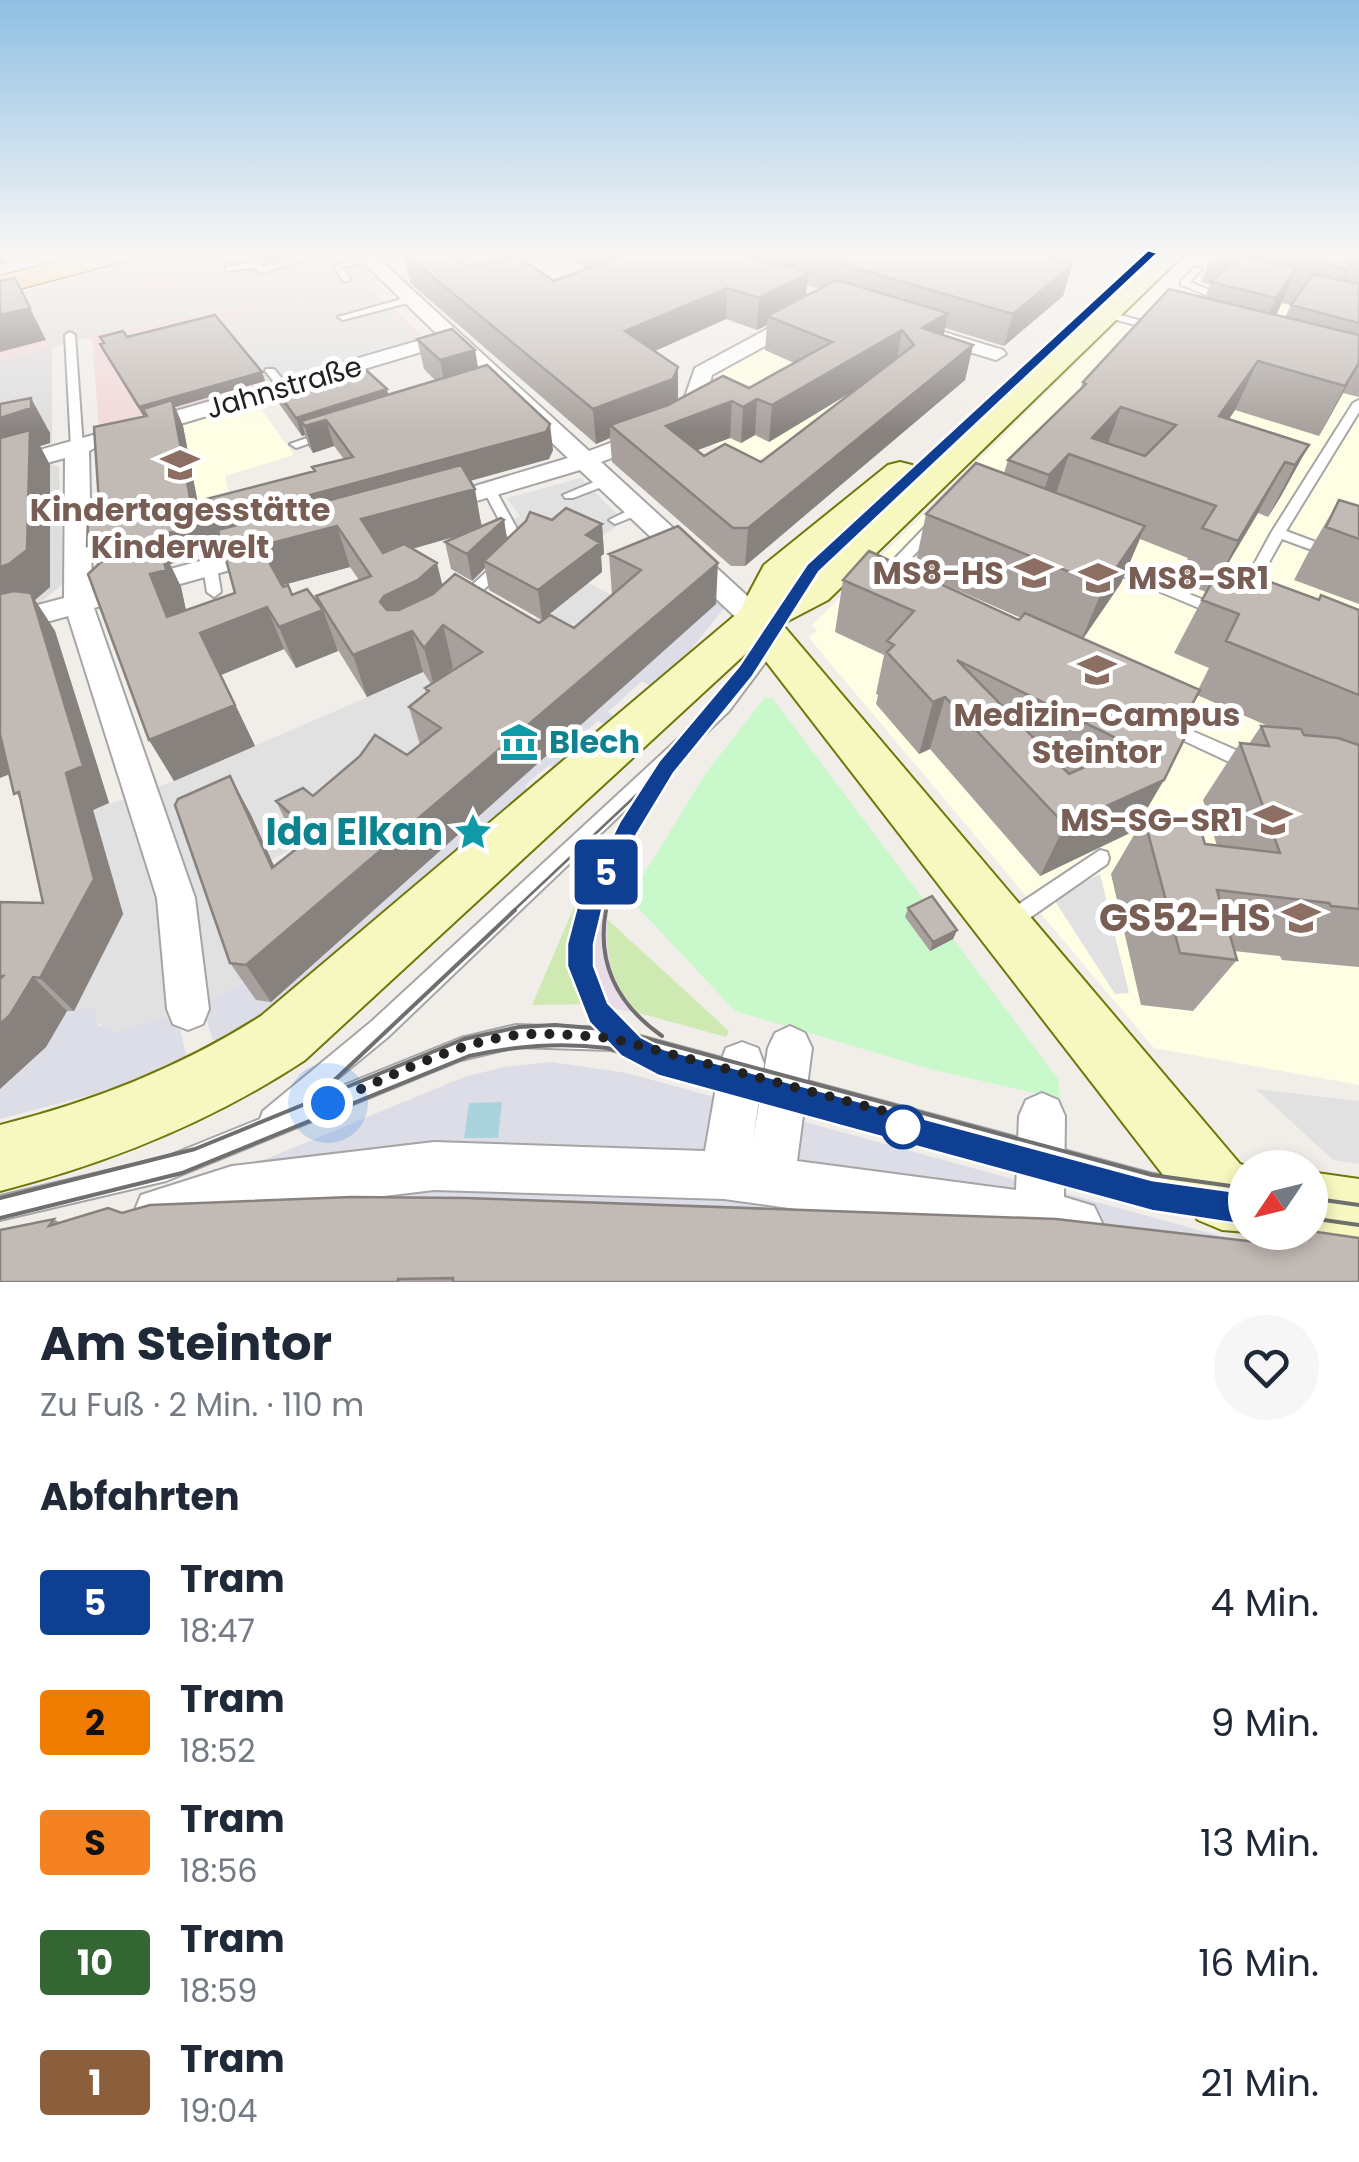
<!DOCTYPE html>
<html lang="de">
<head>
<meta charset="utf-8">
<style>
  :root { --surface:#fff; --page:#f6f6f7; --text:#1f2937; --muted:#747a83 }
  body { margin:0; font-family:Poppins,sans-serif; background:var(--page); color:var(--text); height:100vh; display:flex; flex-direction:column; font-size:38px; white-space:nowrap }
  * { box-sizing:border-box; margin:0 }
  p { font-size:32px; color:var(--muted) }
  .icon { flex:none; width:55px; height:55px; fill:none; stroke:currentColor; stroke-width:2; stroke-linecap:round; stroke-linejoin:round }
  .map { position:relative; height:1282px; overflow:hidden }
  .details { display:flex; flex-direction:column; background:var(--surface); flex:1 }
  .details>* { flex:none }
  .badge { padding:0 20px; border-radius:8px; font-size:35px; line-height:65px }
  .needle { width:65px; rotate:235deg }
  .tools { position:absolute; left:1228px; top:1150px; display:grid; gap:20px }
  .tools a { display:grid; place-items:center; width:100px; height:100px; border-radius:50%; background:var(--surface); box-shadow:0 5px 15px #0003; font-size:50px }
  .you { position:absolute; width:50px; height:50px; margin:-25px; border:8px solid #fff; border-radius:50%; background:#1a73e8; box-shadow:0 0 0 15px #1a73e833 }
  .map>.badge { position:absolute; translate:-50% -50%; box-shadow:0 0 0 5px #fff }
  h2 { padding:0 40px; font-size:38px; line-height:90px }
  .round { display:grid; place-items:center; flex:none; width:105px; height:105px; border-radius:52px; background:var(--page) }
  .overview { display:flex; align-items:center; justify-content:space-between; height:170px; padding:0 40px }
  h1 { font-size:48px; font-weight:700; line-height:75px }
  ul { padding:0; list-style:none }
  li { display:flex; align-items:center; gap:30px; height:120px; padding:0 40px }
  li div { flex:1 }
  li b { display:block; font-size:38px }
  li em { font-style:normal }
  li .badge { min-width:110px; font-weight:700; text-align:center }
  .map>svg:first-child { display:block }
  .residential { fill:#dfdede }
  .commercial { fill:#f1d9d9 }
  .industrial { fill:#eadbe8 }
  .education { fill:#fefee5 }
  .grass { fill:#cee9b1 }
  .park { fill:#c9f8cb }
  .parking { fill:#e1e1e1 }
  .plaza { fill:#dddde7 }
  .water { fill:#abd3dd }
  .lines { fill:none; stroke-linecap:round; stroke-linejoin:round }
  .lane-casing { stroke:#a5a5a5; stroke-width:4 }
  .street-casing { stroke:#a5a5a5; stroke-width:4 }
  .secondary-casing { stroke:#6e7809; stroke-width:4 }
  .primary-casing { stroke:#9a6505; stroke-width:3 }
  .lane { fill:#fff; fill-rule:evenodd }
  .street { fill:#fff; fill-rule:evenodd }
  .secondary { fill:#f6f8c0; fill-rule:evenodd }
  .primary { fill:#f9d3a6; fill-rule:evenodd }
  .tram-far1 { stroke:#6f6f6f; stroke-width:2.5 }
  .tram { stroke:#6f6f6f; stroke-width:4 }
  .wall { fill:#a7a09c; fill-rule:evenodd }
  .shaded-wall { fill:#88827f }
  .building { fill:#c2bab5; stroke:#88827f; stroke-width:2.5; fill-rule:evenodd }
  .line { fill:#0f3f93; stroke:#fff; stroke-width:2.5 }
  .walk { stroke:#212121; stroke-width:10; stroke-dasharray:0 18 }
  .stop-dot { fill:#fff; stroke:#0f3f93; stroke-width:5 }
  .labels { text-anchor:middle; stroke-width:10; stroke-linejoin:round; paint-order:stroke }
  .far-street-label { font-size:28px; fill:#212121; stroke:#fff }
  .education-label { font-size:32px; font-weight:bold; fill:#785e54; stroke:#fff }
  .culture-label { font-size:32px; font-weight:bold; fill:#0d838f; stroke:#fff; text-anchor:start }
  .near-culture-label { font-size:38px; font-weight:bold; fill:#0d838f; stroke:#fff; text-anchor:end }
  .near-education-label { font-size:38px; font-weight:bold; fill:#785e54; stroke:#fff; text-anchor:end }
</style>
</head>
<body>
<div class="map">
<svg width="1359" height="1282" viewBox="0 0 1359 1282">
  <rect width="100%" height="100%" fill="#f1eee9"/>
  <path class="residential" d="M52,347V443L0,458V360Z
    M49,463L59,467L64,583L40,603L0,613L38,464Z"/>
  <path class="commercial" d="M164,253H334L422,335L111,429H99L92,337L0,360V298Z"/>
  <path class="industrial" d="M588,904L608,920L609,960L622,993L638,1013L588,1004L576,953L577,935Z"/>
  <path class="education" d="M1188,253H1359V1085L1154,1048L809,638L817,630L812,625Z
    M786,337L890,378L751,464L687,431L714,381L723,371Z
    M256,402L294,455L225,476L230,498L171,524L108,449Z"/>
  <path class="grass" d="M578,898L588,904C574,941 575,967 588,1004L532,1005Z
    M608,920L729,1031L726,1037L639,1013C613,988 604,954 608,920Z"/>
  <path class="park" d="M765,697L773,699L1058,1079L1060,1099L934,1070L735,1011L629,898L706,773Z"/>
  <path class="parking" d="M336,253H353L384,279L361,284L417,339L267,382L218,324L240,318L237,313L343,287L92,335L52,347L0,300L107,275L111,280L124,277L137,296L343,261Z
    M581,478L624,521L588,546L523,534L514,519L520,516L507,498Z
    M585,581L643,611L579,670L506,641L537,617L542,619Z
    M423,673L435,689L441,733L297,842L296,847L271,860L252,817L199,842L249,979L201,1004L145,1026L118,1032L106,1029L93,1018L74,1011L122,914L93,810L174,781Z
    M1100,874L1129,993L1115,994L1053,898Z
    M1256,1089L1359,1101V1164L1333,1160Z"/>
  <path class="plaza" d="M700,589L725,607L687,654L650,686L642,681L608,712L615,717L606,725L598,721L559,755L566,761L557,770L549,765L527,783L525,798L299,989L245,1027L222,1040H213L201,1004L249,979L256,999L271,1002L712,607L713,601Z
    M94,1008L98,1025L118,1032L177,1014L186,1056L136,1083L0,1119V1090L46,1047L67,1011Z
    M551,1062L627,1073L1235,1240L160,1203L464,1077L504,1067Z"/>
  <path class="water" d="M502,1102L498,1138H464L469,1103Z"/>
  <g class="lines">
    <g class="lane-casing">
      <path id="lane" d="M240,253H247L263,267L309,255L308,253H316L319,256L261,273L254,268L226,271V267L249,263L242,257L221,264L217,261Z
        M1108,253H1121L1136,258L1132,261Z
        M369,256L372,257V261L343,267L350,279L349,281H343L334,266Z
        M1195,267L1202,269L1190,282L1215,292V296H1209L1181,285V281Z
        M412,296L417,299L415,301L343,320L338,317Z
        M1105,311L1161,326L1163,328L1158,331L1102,316V312Z
        M70,332L75,335L83,447L77,451L71,447L65,335Z
        M266,369H274L289,387L288,389H280L265,371Z
        M1359,400V412L1286,531L1348,554L1359,552V560L1342,561L1282,539L1251,595H1241L1239,592L1271,533L1353,403Z
        M327,431L333,434L331,436L296,448L290,444Z
        M608,476L614,480L612,483L573,498H565L563,495Z
        M489,485L495,489L527,547L525,550L520,551L513,547L483,489Z
        M640,505L645,506L646,509L645,512L615,524L609,520Z
        M934,522L939,523L941,526L939,529L889,581H879L877,578L879,575L929,523Z
        M1108,561L1221,607L1223,610L1216,615L1211,613L1103,568L1101,565Z
        M501,562L508,566L506,569L468,604H458L456,601L458,598L496,563Z
        M210,563L217,567L221,592L214,597L207,592L203,567Z
        M771,639L779,644L729,711L388,1037L315,1097L461,1038L516,1025L611,1028L1149,1173L1203,1183L1206,1192L1203,1201L1194,1204L1149,1197L611,1050L516,1047L461,1060L166,1181L0,1220V1196L166,1157L260,1119L263,1111L372,1021L717,703L766,640Z
        M1167,720L1252,757L1255,762L1252,767L1246,769L1240,767L1161,730L1159,726L1161,722Z
        M1100,850L1107,852L1109,858L1107,864L1018,926L1011,929L1004,926L1001,920L1004,914Z"/>
    </g>
    <g class="street-casing">
      <path id="street" d="M354,253H372L589,451L671,420L680,411L695,368L795,314H809V322L712,375L702,413L687,430L601,462L766,613L771,620L766,627H746L580,470L446,510H428L424,505L428,500L568,458L448,344L150,433H134L131,428L134,423L438,335Z
        M480,253H510L426,275L417,270Z
        M937,330L1003,350L1006,354L996,360L930,340L927,336Z
        M93,435L105,442L89,451L92,590L267,543L281,551L277,557L94,608L195,898L209,1009L203,1024L188,1030L173,1024L167,1009L157,898L68,616L0,635V615L64,598L65,458L0,476V461Z
        M790,1026L805,1033L812,1048L797,1161L1016,1190L1019,1116L1026,1100L1042,1093L1058,1100L1065,1116L1064,1197L1094,1206L1102,1223L1094,1240L1077,1248L724,1199L434,1190L232,1214L158,1236L141,1229L134,1212L141,1195L232,1166L434,1142L705,1151L720,1064L726,1048L742,1042L758,1048L764,1064L753,1141L768,1048L775,1033Z"/>
    </g>
    <g class="secondary-casing">
      <path id="secondary" d="M1159,253H1185L828,600L782,624L1240,1164L1252,1168H1245L1247,1232L1222,1230L1198,1220L754,646L305,1060C211,1122 109,1163 0,1191V1125C94,1101 179,1068 261,1016L739,612L764,565L888,465L900,462L912,465L917,472L913,478ZM902,488L800,582L793,585L795,581Z
        M1310,1172L1359,1179V1249L1310,1242L1288,1232H1310Z"/>
    </g>
    <g class="primary-casing">
      <path id="primary" d="M92,253H136L132,259L0,294V276Z"/>
    </g>
    <use href="#lane" class="lane"/>
    <use href="#street" class="street"/>
    <use href="#secondary" class="secondary"/>
    <use href="#primary" class="primary"/>
    <path class="tram-far1" d="M512,912L645,787
      M588,912L608,864L653,787L744,673L823,558L1152,253
      M606,912L616,882"/>
    <path class="tram" d="M589,910C572,958 584,997 618,1034
      M606,910C596,964 618,1005 662,1036
      M325,1089L515,910
      M0,1198L195,1149L464,1039L519,1027L555,1025L615,1030L1152,1175L1245,1188
      M1310,1198L1359,1205
      M0,1218L182,1173L469,1056C516,1046 559,1042 607,1048L1152,1195L1245,1209
      M1310,1218L1359,1225"/>
  </g>
  <path class="wall" d="M252,253H302L265,263Z
    M404,253L470,267L554,281L586,269L564,253H1075L1063,296L1004,346L945,328L943,335L973,345L965,380L745,566H731L612,462L610,438L596,444L410,283ZM807,285L820,289L806,296ZM726,319L757,330L767,325L765,350L794,363L749,388L678,400V367L655,351ZM860,387L761,462L704,456L697,450L730,438L741,443L755,435L769,442Z
    M1213,253H1359V397L1343,393L1319,436L1235,410L1229,419L1309,445L1281,496L1268,517L1258,513L1227,565L1319,599L1359,610V967L1282,960L1280,956L1234,951L1237,960L1193,1011L1141,1005L1111,874L1144,818L1205,844L1217,846L1203,800L1240,743L1249,744L1261,726H1268L1197,695L1134,831L1040,876L930,749L919,754L876,704L878,695L876,694L884,655L835,632L843,580L1019,620L1021,618L914,571L926,514L1004,473L1008,460L1080,390L1083,382L1205,297L1210,285L1201,282ZM1282,303L1291,305L1285,317L1276,315ZM1140,539L1188,558L1177,581L1206,592L1174,653L1209,668L1198,690L1083,639L1121,583Z
    M127,337L262,372L265,381L175,407L183,426L197,501L314,472L312,467L344,459L334,446L313,453L309,447L305,435L302,436L280,405L274,387L388,395L436,381L424,369L417,339L475,350L478,368L553,450L549,459L470,481L482,526L504,520L507,539L552,520L602,524L604,554L601,556L602,572L542,620L489,590L485,568L472,581L451,569L445,542L462,534L412,549L442,585L539,623L574,628L612,595L609,554L716,604L271,1002L256,1000L230,963V776L252,817L274,866L301,846L296,842L276,801L313,796L407,755L420,745L409,707L426,694L425,688L431,684L423,672L367,697L335,645L338,651L296,668L284,649L221,675L255,746L174,781L98,565L87,546L146,416H143L100,344ZM223,549L235,593L186,610L181,587L170,564ZM350,567L359,580L316,596L319,605L292,595L282,585Z
    M0,404L50,433V443L40,446L50,465V587L35,600L55,631L109,803L93,810L123,914L74,1011H67L46,1047L0,1089V902L43,903L22,805L9,775Z
    M1339,500L1359,506V604L1294,580L1308,553Z
    M908,908L957,930L953,939L930,951L905,917Z
    M122,1213L1275,1244L1296,1232H1310L1359,1282H0L54,1219L60,1223Z"/>
  <path class="shaded-wall" d="M0,253H1L7,263L0,265Z
    M262,253H302L265,263Z
    M788,253H798L797,269L786,278Z
    M1058,253H1075L1071,266L1050,259Z
    M1358,253L1341,289L1324,314L1347,269Z
    M1072,265L1063,296L1004,346L1013,314Z
    M1298,267L1276,315L1253,348L1276,298Z
    M808,273L805,304L767,316V325L757,330L759,298Z
    M727,288L726,319L626,364L625,331Z
    M30,308L46,340L0,352V315Z
    M948,313L941,347L922,328Z
    M902,330L896,365L769,442L772,405Z
    M973,345L965,380L745,566L748,528Z
    M475,350L480,380L446,391L440,360Z
    M1258,361L1235,410L1197,466L1219,416Z
    M1359,364L1343,393L1319,436L1345,386Z
    M678,367V401L610,425V438L596,444L593,409Z
    M262,372L265,381L175,407L183,426L202,524L550,424L553,450L549,459L170,564L181,587L186,611L189,659L120,577L105,550L191,503L143,409L146,415L143,416L139,407Z
    M387,389L391,408L326,420L334,446L313,453L305,426L301,421L305,435L302,436L296,418Z
    M31,398L50,433V443L40,446L50,465V587L35,600L55,631L109,803L93,810L123,914L74,1011L40,978L94,879L0,612V418Z
    M757,399L755,435L741,443L743,407Z
    M732,401L730,438L666,462V426Z
    M1121,407L1103,457L1092,438Z
    M1309,445L1281,496L1268,517L1295,465Z
    M1069,454L1052,506L1033,527L1049,475Z
    M1285,462L1258,513L1210,594L1238,541Z
    M475,489L482,529L373,560L361,519Z
    M504,520L508,547L484,561L485,568L472,581L467,554Z
    M602,524L604,554L601,556L602,572L542,620L538,590L586,535Z
    M337,526L350,567L276,587L260,546Z
    M1145,526L1121,583L1080,643L1104,586Z
    M437,563L447,604L412,631L423,672L367,697L353,655L384,596Z
    M718,563L716,604L271,1002L246,965Z
    M267,607L284,649L221,675L255,746L174,781L149,740L200,633Z
    M323,610L338,651L296,668L279,627Z
    M443,625L453,667L435,689L424,648Z
    M945,697L930,749L919,754L933,702Z
    M0,731L28,767L0,778Z
    M230,776L252,817L293,908L272,868Z
    M1164,780L1134,831L1040,876L1065,825Z
    M957,930L953,939L930,951L933,942Z
    M33,977L67,1011L46,1047L0,1089V1024Z"/>
  <path class="building" d="M404,253H450L470,267L517,256L554,281L627,254L621,253H741L808,273L759,298L727,288L625,331L678,367L673,379L593,409Z
    M805,253H1058L1050,259L1072,265L1013,314Z
    M1276,253H1358L1347,269Z
    M1241,255L1298,267L1276,298L1211,282Z
    M1313,274L1359,284V323L1291,305Z
    M15,278L30,308L0,315V281Z
    M837,280L948,313L922,328L973,345L748,528H733L610,425L668,405L723,376L749,388L832,342L767,316ZM902,330L914,345L761,462L725,444L704,456L666,426L732,401L743,407L757,399L772,405Z
    M1169,289L1359,335V363L1345,386L1258,361L1219,416L1309,445L1295,465L1285,462L1238,541L1202,528L1216,506L1069,454L1049,475L1008,460L1086,384L1083,382ZM1121,407L1176,425L1145,456L1092,438Z
    M215,315L262,372L139,407L100,344L104,343L100,337L123,331L127,337Z
    M452,329L475,350L440,360L417,339Z
    M487,365L550,424L546,432L105,550L87,546L88,521L100,518L94,427L147,416L143,409L172,400L191,503L315,471L312,467L353,457L326,420L305,426L301,421Z
    M366,370L387,389L296,418L274,387L295,381L302,390Z
    M31,398V408L0,418V404Z
    M30,430L27,550L9,564L0,567V438Z
    M976,463L1145,526L1104,586L926,514Z
    M461,465L475,489L361,519L383,553L404,544L437,563L418,580L384,596L380,602L387,610H399L433,594L455,574L539,623L550,615L574,628L641,570L609,554L678,526L718,563L246,965L230,963L175,805L178,799L230,776L272,868L314,835L276,801L303,788L313,796L360,756L375,735L407,755L441,728L409,707L429,691L425,688L482,652L443,625L424,648L412,631L353,655L316,596L371,576L337,526L260,546L283,587L288,585L292,595L307,589L323,610L279,627L267,607L200,633L235,705L149,740L88,574L101,562L161,546L166,570L150,574L167,617L235,593L218,530Z
    M1339,500L1359,506V539L1326,527Z
    M566,508L602,524L586,535L600,543L538,590L484,561L526,521L530,512L552,520Z
    M501,518L504,520L467,554L445,542Z
    M869,551L1019,620L1025,613L1200,690L1186,715L1194,719L1164,780L1065,825L945,697L933,702L887,652L894,645L887,641L914,611L843,580ZM957,660L1132,746L1069,774Z
    M1222,564L1319,600L1321,595L1359,610V695L1226,641L1239,614L1202,600Z
    M14,591L31,593L83,766L66,773L94,879L40,978L33,977L10,1015L0,1024V979L3,976H0V902L43,903L19,792L14,794L0,734V594Z
    M1261,726L1301,729L1304,735L1338,738L1359,745V909L1331,906L1329,903L1217,890L1237,960L1180,953L1144,818L1199,824L1205,844L1280,853L1240,743L1269,746Z
    M932,896L957,930L933,942L908,908Z
    M351,1197L465,1198L1056,1219L1275,1244L1296,1236L1299,1232L1310,1231L1359,1238V1282H453V1278L398,1279V1282H0V1230L54,1219L49,1226L108,1208L122,1213L150,1205Z"/>
  <linearGradient id="sky" x2="0" y2="1"><stop stop-color="#8fc0e4"/><stop offset="0.59" stop-color="#f9f7f5"/><stop offset="1" stop-color="#f9f7f5" stop-opacity="0"/></linearGradient>
  <rect width="1359" height="432" fill="url(#sky)"/>
  <path class="line" d="M1148,250L1158,253L819,572L753,676L674,773L637,834L603,907L594,944V966L608,1003L641,1037L664,1049L1152,1180L1245,1193L1256,1198L1261,1209L1256,1220L1245,1225L1152,1211L659,1076L621,1056L589,1022L567,966V944L577,906L620,821L659,761L739,666L807,564Z"/>
  <g class="lines">
    <path class="walk" d="M328,1103C388,1079 453,1042 518,1035C549,1032 580,1036 611,1038L906,1117L903,1127"/>
  </g>
  <defs>
    <g id="school-bare" transform="scale(3)"><path d="M0-5L7-2L0 1L-7-2ZM-4 1L0 2.5L4 1V4Q0 6-4 4Z" fill="#8d6e63" stroke="#fff" stroke-width="2.5" paint-order="stroke"/></g>
    <g id="university-bare" transform="scale(3)"><path d="M0-5L7-2L0 1L-7-2ZM-4 1L0 2.5L4 1V4Q0 6-4 4Z" fill="#8d6e63" stroke="#fff" stroke-width="2.5" paint-order="stroke"/></g>
    <g id="museum-bare" transform="scale(3)"><path d="M0-6L6-3V-2H-6V-3ZM-5-1h2V3h-2ZM-1-1h2V3h-2ZM3-1h2V3H3ZM-6 4H6V6H-6Z" fill="#0f9aa8" stroke="#fff" stroke-width="2.5" paint-order="stroke"/></g>
    <g id="sight-bare" transform="scale(3)"><path d="M0-6L1.8-2.2L6-1.7L2.9 1.2L3.7 5.4L0 3.3L-3.7 5.4L-2.9 1.2L-6-1.7L-1.8-2.2Z" fill="#0f9aa8" stroke="#fff" stroke-width="2.5" paint-order="stroke"/></g>
  </defs>
  <g fill-rule="evenodd">
    <use href="#school-bare" x="180" y="465"/>
    <use href="#university-bare" x="1034" y="573"/>
    <use href="#university-bare" x="1098" y="578"/>
    <use href="#university-bare" x="1097" y="670"/>
    <use href="#museum-bare" x="519" y="742"/>
    <use href="#university-bare" x="1273" y="820"/>
    <use href="#sight-bare" x="473" y="832"/>
    <use href="#university-bare" x="1301" y="918"/>
  </g>
  <circle class="stop-dot" cx="903" cy="1127" r="20"/>
  <g class="labels">
    <g class="far-street-label">
      <text transform="translate(284 387) rotate(-16)" y="10">Jahnstraße</text>
    </g>
    <g class="education-label">
      <text x="180" y="521">Kindertagesstätte<tspan x="180" dy="37">Kinderwelt</tspan></text>
      <text x="1004" y="584" text-anchor="end">MS8-HS</text>
      <text x="1128" y="589" text-anchor="start">MS8-SR1</text>
      <text x="1097" y="726">Medizin-Campus<tspan x="1097" dy="37">Steintor</tspan></text>
      <text x="1243" y="831" text-anchor="end">MS-SG-SR1</text>
    </g>
    <g class="culture-label">
      <text x="549" y="753">Blech</text>
    </g>
    <g class="near-culture-label">
      <text x="443" y="845">Ida Elkan</text>
    </g>
    <g class="near-education-label">
      <text x="1271" y="931">GS52-HS</text>
    </g>
  </g>
</svg>
<div class="tools">
<a><svg class="needle" viewBox="-14 -14 28 28"><path d="M0-13l5 13h-10z" fill="#e53935"/><path d="M0 13l5-13h-10z" fill="#747a83"/></svg></a>
</div>
<div class="you" style="left:328px;top:1103px"></div>
<b class="badge" style="left:606px;top:872px;background:#0f3f93;color:#fff">5</b>
</div>
<section class="details">
<div class="overview"><div><h1>Am Steintor</h1><p>Zu Fuß · 2 Min. · 110 m</p></div><a class="round"><svg class="icon" aria-label="heart" viewBox="0 0 24 24"><path d="M12 20l-8-8c-3-5 5-10 8-4 3-6 11-1 8 4z"/></svg></a></div>
<h2>Abfahrten</h2>
<ul>
<li><span class="badge" style="background:#0f3f93;color:#fff">5</span><div><b>Tram</b><p>18:47</p></div><em>4 Min.</em></li>
<li><span class="badge" style="background:#ef7c00;color:#111">2</span><div><b>Tram</b><p>18:52</p></div><em>9 Min.</em></li>
<li><span class="badge" style="background:#f58220;color:#111">S</span><div><b>Tram</b><p>18:56</p></div><em>13 Min.</em></li>
<li><span class="badge" style="background:#363;color:#fff">10</span><div><b>Tram</b><p>18:59</p></div><em>16 Min.</em></li>
<li><span class="badge" style="background:#8b5e3c;color:#fff">1</span><div><b>Tram</b><p>19:04</p></div><em>21 Min.</em></li>
</ul>
</section>
</body>
</html>
